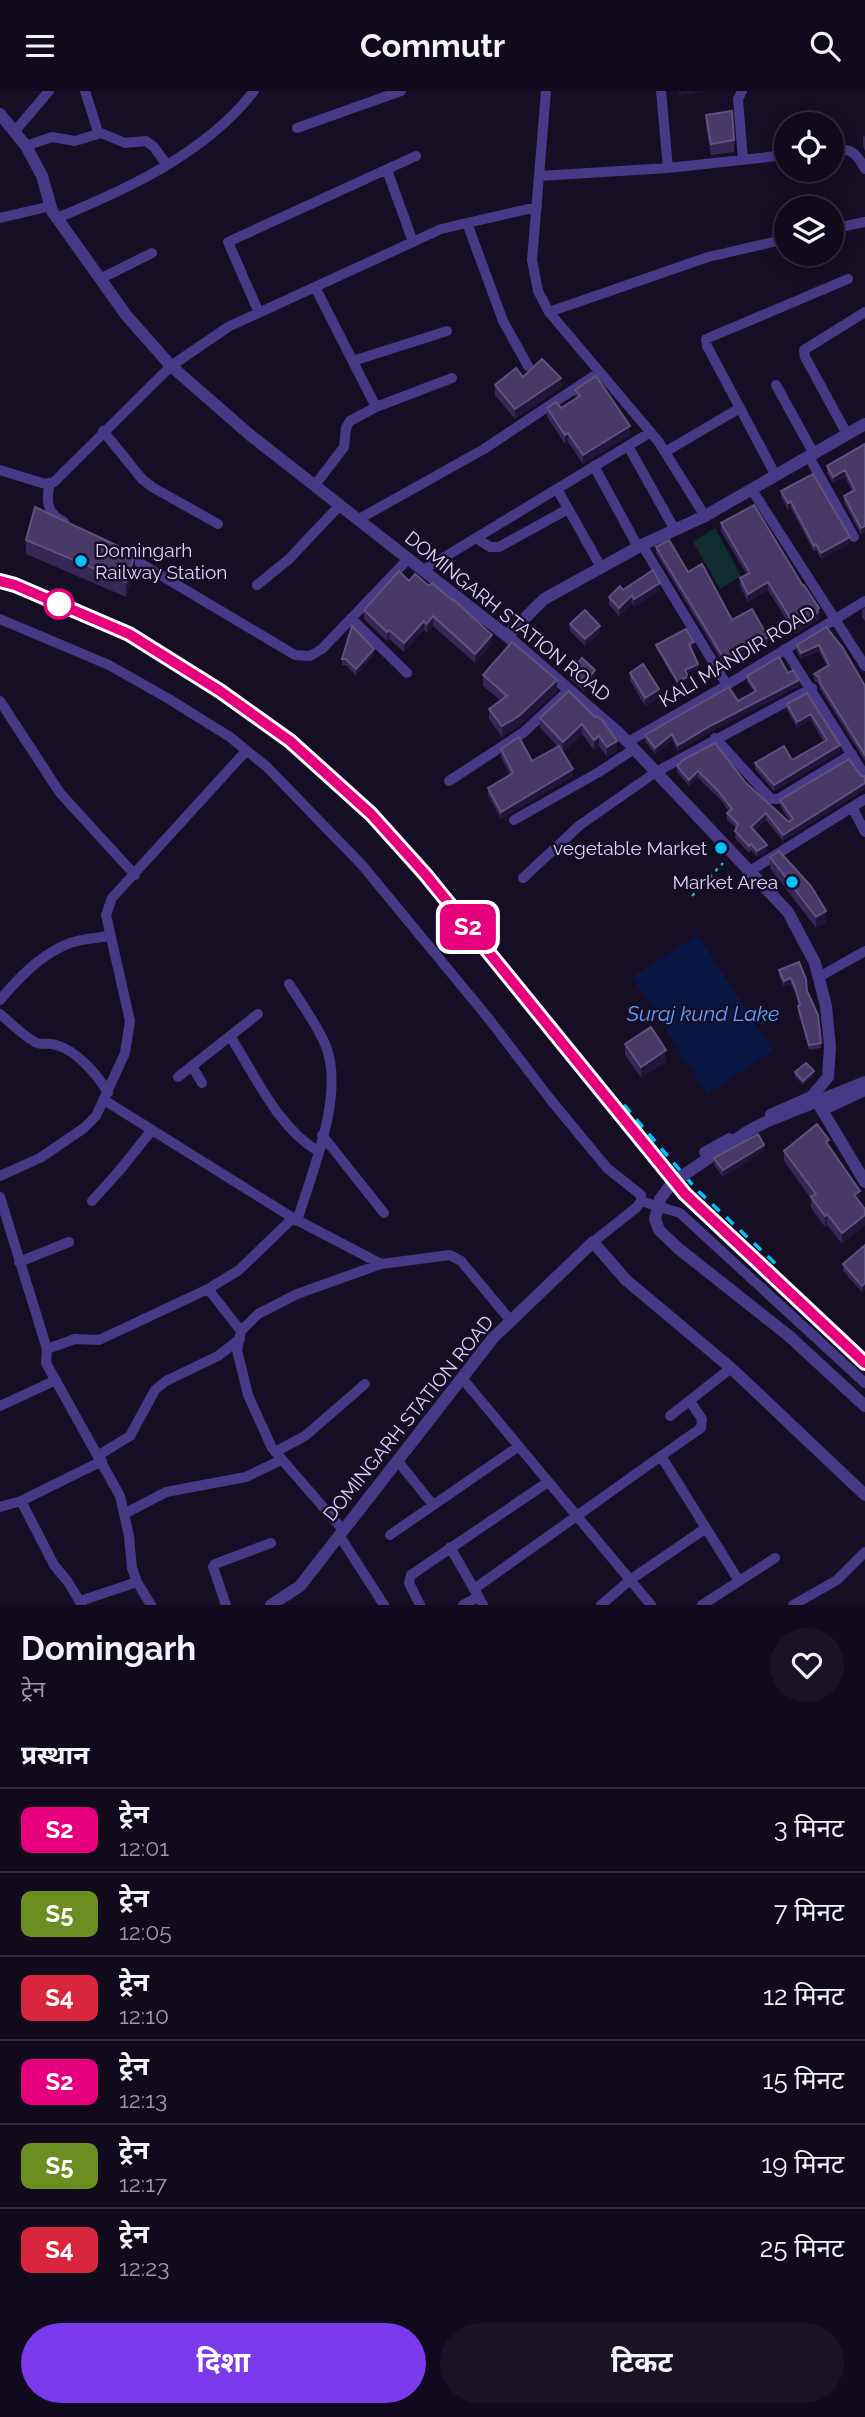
<!DOCTYPE html>
<html lang="hi">
<head>
<meta charset="utf-8">
<style>
  :root { --surface:#100a1c; --page:#191325; --text:#f1f3f6; --muted:#9c9aa3; --line:#302b3b; --accent:#7c3aed }
  body { margin:0; font-family:Raleway,"Noto Sans Devanagari",sans-serif; background:var(--page); color:var(--text); height:100vh; display:flex; flex-direction:column; font-size:26px; white-space:nowrap }
  * { box-sizing:border-box; margin:0 }
  p { font-size:23px; color:var(--muted) }
  .icon { flex:none; width:38px; height:38px; fill:none; stroke:currentColor; stroke-width:2; stroke-linecap:round; stroke-linejoin:round }
  .map { position:relative; height:1514px; overflow:hidden }
  .drawer { display:flex; flex-direction:column; background:var(--surface); flex:1 }
  .drawer>* { flex:none }
  .badge { padding:0 14px; border-radius:10px; font-size:24px; line-height:46px }
  .tools { position:absolute; left:774px; top:21px; display:grid; gap:14px }
  .tools a { display:grid; place-items:center; width:70px; height:70px; border-radius:50%; background:var(--surface); box-shadow:0 4px 18px #0003,0 0 0 2px var(--line); font-size:35px }
  .map>.badge { position:absolute; translate:-50% -50%; box-shadow:0 0 0 4px #fff }
  h2 { padding:0 21px; font-size:26px; line-height:63px }
  .round { display:grid; place-items:center; flex:none; width:74px; height:74px; border-radius:37px; background:var(--page) }
  .headline { display:flex; align-items:center; justify-content:space-between; height:119px; padding:0 21px }
  h1 { font-size:33px; font-weight:700; line-height:52px }
  .action { display:flex; gap:14px; margin-top:auto; padding:14px 21px }
  .action a { flex:1; height:80px; border-radius:42px; background:var(--accent); color:#fff; font-size:28px; font-weight:700; line-height:80px; text-align:center }
  .action a+a { background:var(--page); color:var(--text) }
  ul { padding:0; list-style:none }
  li { display:flex; align-items:center; gap:21px; height:84px; padding:0 21px; border-top:2px solid var(--line) }
  li div { flex:1 }
  li b { display:block; font-size:26px }
  li em { font-style:normal }
  li .badge { min-width:77px; font-weight:700; text-align:center }
  header { display:flex; justify-content:space-between; align-items:center; height:91px; padding:0 21px; background:var(--surface); font-size:32px; font-weight:700 }
  .map>svg:first-child { display:block }
  .green { fill:#112c2f }
  .water { fill:#091744 }
  .lines { fill:none; stroke-linecap:round; stroke-linejoin:round }
  .path { stroke:#2daeb9; stroke-width:2.5; stroke-dasharray:3.5 5; stroke-linecap:butt }
  .minor { stroke:#463985; stroke-width:10 }
  .tertiary { stroke:#463985; stroke-width:12 }
  .rail { stroke:#00c2fe; stroke-width:3.5; stroke-dasharray:10 9; stroke-linecap:butt }
  .tertiary-bridge { stroke:#463985; stroke-width:12 }
  .wall { fill:#362754 }
  .shaded-wall { fill:#211539 }
  .building { fill:#483966; stroke:#5f527e; stroke-width:2 }
  .line-casing { stroke:#fff; stroke-width:16 }
  .line { stroke:#e6007e; stroke-width:10 }
  .poi-dot { fill:#00c2fe; stroke:#150e25; stroke-width:2.5 }
  .stop-dot { fill:#fff; stroke:#e6007e; stroke-width:3.5 }
  .labels { text-anchor:middle; stroke-width:5; stroke-linejoin:round; paint-order:stroke }
  .poi-label { font-size:19px; fill:#ded3ff; stroke:#150e25; text-anchor:end }
  .street-label { font-size:19px; fill:#ded3ff; stroke:#150e25 }
  .water-label { font-size:21px; font-style:italic; fill:#61a0ff; stroke:#150e25 }
</style>
</head>
<body>
<header><svg class="icon" aria-label="menu" viewBox="0 0 24 24"><path d="M4 6h16M4 12h16M4 18h16"/></svg>Commutr<svg class="icon" aria-label="search" viewBox="0 0 24 24"><circle cx="10" cy="10" r="6"/><path d="M15 15l6 6"/></svg></header>
<div class="map">
<svg width="865" height="1514" viewBox="0 0 865 1514">
  <rect width="100%" height="100%" fill="#150e25"/>
  <path class="green" d="M715,437L741,485L720,498L693,451Z"/>
  <path class="water" d="M698,844L773,960L707,1003L632,886Z"/>
  <g class="lines">
    <path class="path" d="M692,805L723,772"/>
    <path class="minor" d="M85,0L98,41
      M546,0L532,169L538,200L549,221L658,350L705,425
      M661,0L668,77
      M742,0L738,8L743,69
      M297,37L401,0
      M15,40L49,0
      M26,55L52,46L75,50L101,42L125,52L146,50L154,56L166,73
      M831,59C851,57 856,61 865,78
      M387,79L413,151
      M539,85L668,77L786,64
      M0,127L51,115
      M57,127C128,98 206,62 254,0
      M467,132L503,230L528,275
      M831,138L865,131
      M100,188L152,162
      M315,196L376,316L452,287
      M549,221L708,166L786,148
      M259,222L228,151L416,65
      M353,270L447,240
      M776,294L814,363
      M103,340L142,388L152,396L218,433
      M847,343L805,266L804,259L865,221
      M628,355L675,439
      M665,361L740,317
      M809,366L854,446
      M594,375L638,456
      M0,379L45,393L54,391L171,275L228,236L441,138L537,116
      M776,385L707,255L706,248L848,188
      M50,393C45,411 48,423 64,431
      M315,394L344,356L346,337L350,330L376,316
      M557,398L601,476
      M752,399L865,575
      M359,428L484,358L600,281
      M476,447L490,456H499L568,418
      M642,454L727,594
      M125,463L295,564L310,565L322,558L409,467
      M423,479L651,341
      M257,494L289,468L340,414
      M351,527L407,582
      M0,528L109,574L169,608L230,646L267,676L362,774L489,928L550,1008L607,1077L641,1104V1110
      M785,558L865,685
      M0,610L60,702L135,784
      M715,647L771,708H778L852,663
      M628,651L727,594L865,510
      M449,690L524,641L569,599
      M852,716L865,741
      M514,729L599,681L634,658
      M750,780L865,708
      M523,787L580,734L656,681L812,597
      M819,886L865,860
      M289,893C301,912 316,932 325,953C346,1001 312,1081 297,1130
      M0,909C18,887 43,862 70,852C81,848 96,847 109,845
      M0,923C11,932 22,944 35,951C42,955 48,951 56,954C76,959 98,984 108,1002
      M230,945C255,984 278,1037 318,1060
      M192,975L202,992
      M178,986L258,923
      M104,1009L293,1127L381,1173L450,1164L461,1170L511,1230
      M822,1020L865,1000
      M770,1023L813,1004
      M322,1044L384,1122
      M704,1061L729,1047
      M0,1085L40,1067L84,1037L96,1025L125,962L130,930L106,824L112,807L246,660
      M0,1106L47,1258L46,1272L120,1405L129,1445L132,1477L137,1491L151,1514
      M92,1110L119,1080L152,1039
      M641,1110L680,1122L865,1292
      M593,1151L637,1116L641,1110
      M19,1171L69,1151
      M208,1198L241,1240
      M47,1258L75,1248L99,1249L208,1198L239,1179L293,1127
      M462,1287L651,1514
      M0,1315L56,1289
      M670,1325L731,1277
      M275,1361L305,1345L365,1293
      M99,1364L130,1345L155,1299L166,1290L218,1265L240,1248
      M661,1365L701,1337L702,1328L690,1310
      M397,1369L433,1414
      M21,1410L54,1474L68,1491L82,1514
      M0,1416L21,1410L102,1370
      M124,1423L166,1401L246,1386L281,1369
      M343,1439L272,1357L248,1304L237,1259L241,1240L258,1223L297,1203L381,1173
      M339,1444L384,1514
      M390,1444L519,1355
      M450,1456L474,1498
      M80,1510L137,1491
      M226,1514L213,1476L215,1473L271,1452
      M420,1514L409,1492L411,1484L548,1391
      M463,1514L478,1506
      M483,1514L474,1498L661,1365L739,1490
      M601,1514L630,1489L706,1437
      M702,1514L775,1467
      M793,1514L837,1489L865,1461"/>
    <path class="tertiary" d="M0,23L26,55L42,85L52,120L126,224L171,275L250,344L507,545L620,643L788,821L815,872L826,915L830,956L828,986L813,1004L865,1091
      M507,545L544,508L642,454L705,425L865,333
      M789,1245L865,1315
      M271,1514L300,1495L493,1247L593,1151L626,1189L731,1277L865,1404"/>
    <path class="rail" d="M0,490L15,494L129,543L220,600L290,650L371,723L425,783L686,1103L865,1273
      M624,1014L696,1098L778,1175"/>
    <path class="tertiary-bridge" d="M789,1245L679,1158L659,1139L655,1128L660,1108L672,1092L750,1039L768,1030L865,991"/>
  </g>
  <path class="wall" d="M706,24L734,49V61L711,64L706,36Z
    M865,45V60L863,55V46Z
    M523,286L561,297L515,328L495,304V294Z
    M575,299L630,344L583,373L568,351L565,353L547,326V317H561L575,308Z
    M865,353V442L861,444L844,411V405L852,400L845,386L833,392L827,382V375Z
    M781,400L850,453L821,468L816,459L814,461L791,417L788,419L781,406Z
    M721,432L819,525L818,529L795,543L768,499L748,511L740,495V487L747,484L721,440Z
    M26,449L135,478L126,506L26,463Z
    M656,456L688,481L732,529L768,553L750,563L749,561L725,575L656,462Z
    M409,490L492,553L475,572L433,535L427,542L424,539L404,561L389,548L387,550L364,528V519Z
    M623,499H660L634,516L632,512L619,525L609,514V506Z
    M865,517V530L862,526V518Z
    M570,533L600,542L585,555L570,540Z
    M826,536L865,595V670L820,598L819,593L814,589V583L827,575L819,560L801,568L797,561V554Z
    M656,554H694L690,556L698,577L687,582L688,589L678,595L656,557Z
    M374,564L356,585L346,574H342V568Z
    M570,581L595,586L584,600L570,588Z
    M630,582L659,606L645,615L630,589Z
    M788,582L799,595L710,641L678,660L672,649L655,663L645,650V644L738,610L754,601L747,591V585Z
    M483,584L557,600L519,635L502,646L489,628V618L500,609L483,595Z
    M569,600L617,660L607,666L599,655L594,659L582,643L563,661L573,685L501,728L488,704V697L510,684L501,666V658L532,670L557,655L540,637V627Z
    M807,602L840,661L774,700L755,678V672L792,669L824,651L811,629L797,637L787,619V613Z
    M677,675L746,692L789,731L790,730L780,715V709L861,685H865V698L783,750L766,729L754,740L767,760L757,766L751,759L749,762L735,747L736,737L727,728V722L729,721L720,708L698,687L689,695L677,681Z
    M770,766L826,831L816,837L770,777Z
    M799,871L821,952V957L809,959L798,921L799,915L796,904L791,893L784,896L779,885V879Z
    M625,953L666,971L641,987L625,964Z
    M795,981L814,984L803,994L795,985Z
    M829,1054L859,1111L865,1118V1134L842,1153L827,1134L825,1136L811,1117V1108L784,1070V1060Z
    M764,1060L723,1086L714,1074V1067Z
    M865,1154V1199L862,1201L843,1180V1173Z"/>
  <path class="shaded-wall" d="M679,0H702L679,6Z
    M561,287V297L515,328V318Z
    M630,335V344L583,373V364Z
    M568,342V351L565,353V344Z
    M845,379V386L833,392V386Z
    M791,411V417L788,419V412Z
    M865,435V442L861,444V437Z
    M850,446V453L821,468V462Z
    M135,463V478L126,506V491Z
    M768,491V499L748,511V503Z
    M660,492V499L634,516V508Z
    M632,504V512L619,525V517Z
    M819,517L818,529L795,543V535Z
    M433,525V535L427,542V533Z
    M424,530V539L404,561V552Z
    M600,535V542L585,555V548Z
    M389,539V548L387,550V541Z
    M492,544V553L475,572V563Z
    M768,546V553L750,563V556Z
    M749,554V561L725,575V569Z
    M819,554V560L801,568V562Z
    M374,558V564L356,585V578Z
    M698,573V577L685,583V579Z
    M595,579V586L584,600V592Z
    M688,585V589L678,595V591Z
    M557,589V600L519,635L502,646V635Z
    M799,589V595L710,641L678,660V654L710,635Z
    M659,598V606L645,615V607Z
    M811,623V629L797,637V631Z
    M582,633V643L563,661V651Z
    M672,643V649L655,663V657Z
    M599,645V655L594,659V649Z
    M617,650V660L607,666V656Z
    M840,654V661L774,700V694Z
    M573,678V685L501,728V721Z
    M698,680V687L689,695V689Z
    M865,692V698L783,750V744Z
    M766,722V729L751,742V736Z
    M767,754V760L757,766V760Z
    M826,820V831L816,837V826Z
    M791,887V893L784,896V890Z
    M666,959V971L641,987V976Z
    M814,980V984L803,994V990Z
    M764,1054V1060L723,1086V1079Z
    M860,1100V1111L854,1104Z
    M827,1123V1134L825,1136V1125Z
    M865,1124V1134L842,1153V1142Z
    M865,1192V1199L862,1201V1195Z"/>
  <path class="building" d="M732,20L734,49L711,53L706,24Z
    M542,268L561,287L515,318L495,294L516,277L523,286Z
    M596,285L630,335L583,364L568,342L565,344L547,317L556,311L561,317L580,305L575,299Z
    M865,353V435L861,437L844,405L855,399L845,379L833,386L827,375Z
    M813,383L850,446L821,462L816,453L814,455L791,411L788,412L781,400Z
    M754,414L803,495L804,494L819,517L817,519L818,521L795,535L768,491L748,503L740,487L750,482L721,432Z
    M35,416L135,463L126,491L26,449Z
    M669,449L688,481L702,473L732,529L752,518L768,546L750,556L749,554L725,569L656,456Z
    M653,479L660,492L634,508L632,504L619,517L609,506L620,495L623,499Z
    M399,480L409,490L415,483L429,495L432,492L452,509L453,508L492,544L475,563L433,525L427,533L424,530L404,552L389,539L387,541L364,519Z
    M585,519L600,535L585,548L570,533Z
    M352,535L374,558L356,578L346,568H342Z
    M826,536L843,557L865,595V664L820,592L819,586L814,583L829,574L819,554L801,562L797,554Z
    M686,538L694,551L689,553L698,573L685,579L688,585L678,591L656,554Z
    M512,551L557,589L519,625L502,635L489,618L507,605L483,584Z
    M779,566L788,582L793,579L799,589L710,635L678,654L672,643L655,657L645,644L729,596L738,610L756,600L747,585Z
    M582,567L595,579L584,592L570,581Z
    M643,573L659,598L645,607L630,582Z
    M569,600L595,626L597,625L602,629L617,650L607,656L599,645L594,649L582,633L563,651L540,627Z
    M807,602L840,654L774,694L755,672L784,655L792,669L827,649L811,623L797,631L787,613Z
    M519,646L532,670L559,655L573,678L501,721L488,697L513,682L501,658Z
    M715,652L746,692L789,731L793,728L780,709L849,668L861,685H865V692L783,744L766,722L751,736L767,754L757,760L751,753L749,755L735,740L738,733L727,722L732,718L720,702L698,680L689,689L677,675L683,669Z
    M779,760L811,795L826,820L816,826L770,766Z
    M799,871L806,888L807,900L818,924L821,952L809,954L798,915L800,914L796,899L791,887L784,890L779,879Z
    M651,936L666,959L641,976L625,953Z
    M806,972L814,980L803,990L795,981Z
    M817,1033L829,1049L826,1051L860,1100L854,1104L865,1118V1124L842,1142L827,1123L825,1125L811,1106L816,1103L784,1060Z
    M758,1043L764,1054L723,1079L714,1067Z
    M865,1154V1192L862,1195L843,1173Z"/>
  <g class="lines">
    <g class="line-casing">
      <path id="line" d="M0,490L15,494L129,543L220,600L290,650L371,723L425,783L685,1103L865,1272"/>
    </g>
    <use href="#line" class="line"/>
  </g>
  <g class="poi-dot">
    <circle cx="81" cy="470" r="7"/>
    <circle cx="721" cy="757" r="7"/>
    <circle cx="792" cy="791" r="7"/>
  </g>
  <circle class="stop-dot" cx="59" cy="513" r="14"/>
  <g class="labels">
    <g class="poi-label">
      <text x="95" y="466" text-anchor="start">Domingarh<tspan x="95" dy="22">Railway Station</tspan></text>
      <text x="707" y="764">vegetable Market</text>
      <text x="778" y="798">Market Area</text>
    </g>
    <g class="street-label">
      <text transform="translate(508 525) rotate(39)" y="7">DOMINGARH STATION ROAD</text>
      <text transform="translate(737 565) rotate(-31)" y="7">KALI MANDIR ROAD</text>
      <text transform="translate(408 1327) rotate(-51)" y="7">DOMINGARH STATION ROAD</text>
    </g>
    <g class="water-label">
      <text x="703" y="930">Suraj kund Lake</text>
    </g>
  </g>
</svg>
<div class="tools">
<a><svg class="icon" aria-label="locate" viewBox="0 0 24 24"><circle cx="12" cy="12" r="6"/><path d="M12 2v4M12 18v4M2 12h4M18 12h4"/></svg></a>
<a><svg class="icon" aria-label="layers" viewBox="0 0 24 24"><path d="M12 4l9 5-9 5-9-5zM3 14l9 5 9-5"/></svg></a>
</div>
<b class="badge" style="left:468px;top:836px;background:#e6007e;color:#fff">S2</b>
</div>
<section class="drawer">
<div class="headline"><div><h1>Domingarh</h1><p>ट्रेन</p></div><a class="round"><svg class="icon" aria-label="heart" viewBox="0 0 24 24"><path d="M12 20l-8-8c-3-5 5-10 8-4 3-6 11-1 8 4z"/></svg></a></div>
<h2>प्रस्थान</h2>
<ul>
<li><span class="badge" style="background:#e6007e;color:#fff">S2</span><div><b>ट्रेन</b><p>12:01</p></div><em>3 मिनट</em></li>
<li><span class="badge" style="background:#6b8e23;color:#fff">S5</span><div><b>ट्रेन</b><p>12:05</p></div><em>7 मिनट</em></li>
<li><span class="badge" style="background:#d7263d;color:#fff">S4</span><div><b>ट्रेन</b><p>12:10</p></div><em>12 मिनट</em></li>
<li><span class="badge" style="background:#e6007e;color:#fff">S2</span><div><b>ट्रेन</b><p>12:13</p></div><em>15 मिनट</em></li>
<li><span class="badge" style="background:#6b8e23;color:#fff">S5</span><div><b>ट्रेन</b><p>12:17</p></div><em>19 मिनट</em></li>
<li><span class="badge" style="background:#d7263d;color:#fff">S4</span><div><b>ट्रेन</b><p>12:23</p></div><em>25 मिनट</em></li>
</ul>
<div class="action"><a>दिशा</a><a>टिकट</a></div>
</section>
</body>
</html>
